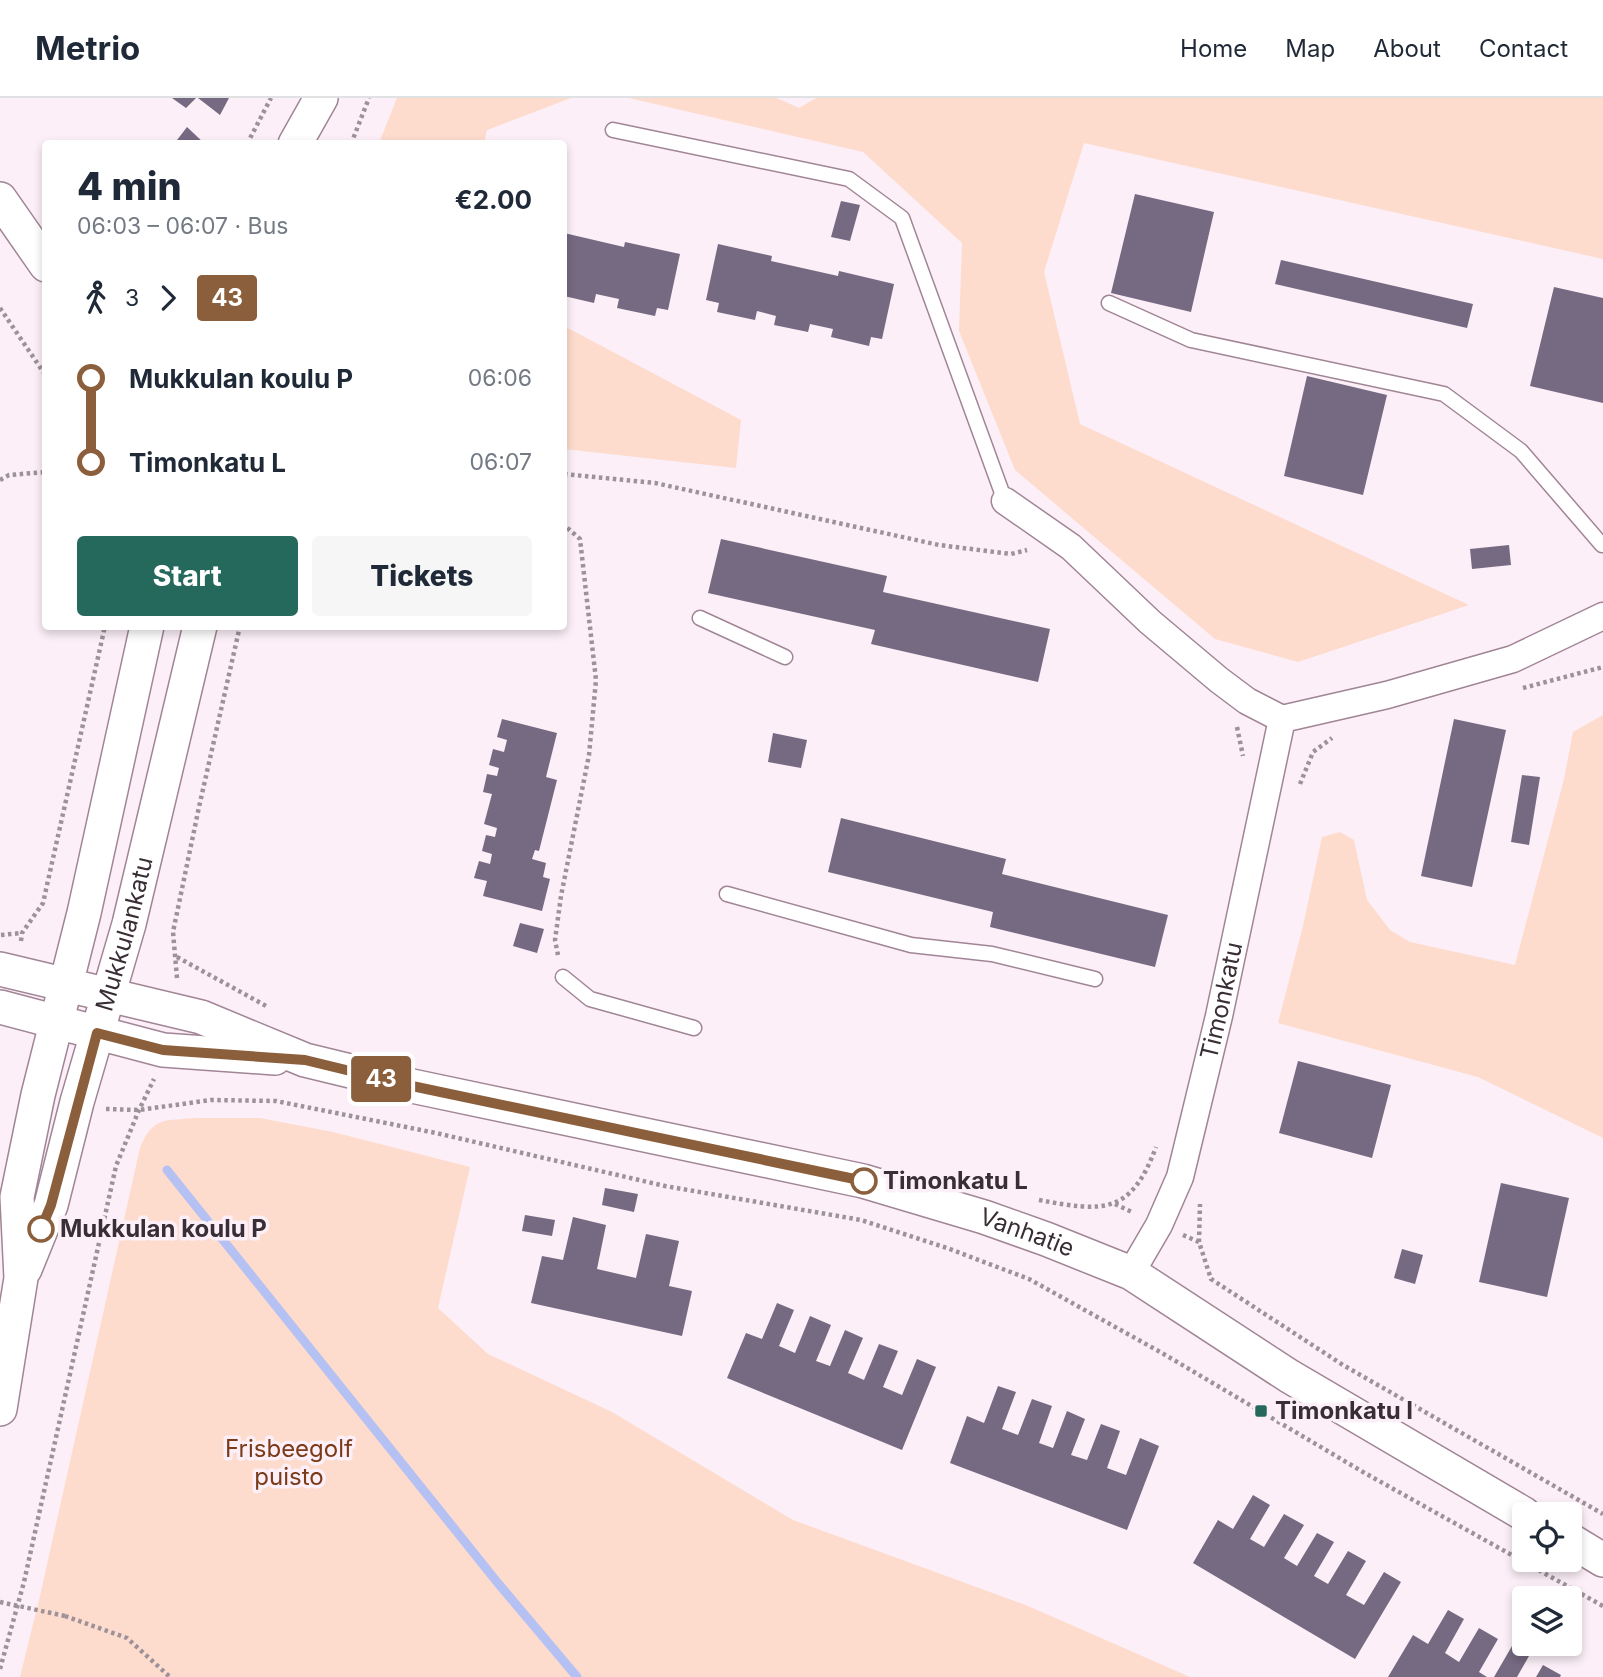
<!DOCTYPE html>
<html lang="en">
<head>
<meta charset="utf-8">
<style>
  :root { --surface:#fff; --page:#f6f6f7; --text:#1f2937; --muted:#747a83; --line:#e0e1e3; --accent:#24695c }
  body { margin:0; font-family:Inter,sans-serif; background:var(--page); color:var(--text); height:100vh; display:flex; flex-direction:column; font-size:26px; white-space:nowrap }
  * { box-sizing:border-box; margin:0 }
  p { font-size:23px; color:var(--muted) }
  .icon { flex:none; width:38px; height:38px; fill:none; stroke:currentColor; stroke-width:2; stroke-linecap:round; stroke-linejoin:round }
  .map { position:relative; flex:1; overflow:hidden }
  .side { position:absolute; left:42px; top:42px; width:525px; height:490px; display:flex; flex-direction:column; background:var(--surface); border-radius:7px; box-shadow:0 4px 10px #0003 }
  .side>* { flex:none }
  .badge { padding:0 14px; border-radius:5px; font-size:24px; line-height:46px }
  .tools { position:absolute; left:1512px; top:1404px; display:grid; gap:14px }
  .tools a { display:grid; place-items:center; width:70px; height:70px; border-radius:7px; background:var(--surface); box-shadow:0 4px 10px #0003; font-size:35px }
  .map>.badge { position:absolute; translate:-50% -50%; box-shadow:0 0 0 4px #fff }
  .legs { display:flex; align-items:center; gap:10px; height:77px; padding:0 35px; font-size:23px }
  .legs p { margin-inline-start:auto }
  .headline { display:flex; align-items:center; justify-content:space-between; height:119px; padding:0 35px }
  h1 { font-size:38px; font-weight:800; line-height:52px }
  .primary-button { display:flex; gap:14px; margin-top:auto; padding:14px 35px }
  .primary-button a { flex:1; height:80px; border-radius:7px; background:var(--accent); color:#fff; font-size:28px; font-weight:800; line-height:80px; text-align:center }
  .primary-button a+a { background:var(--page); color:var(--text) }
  ul { padding:0 35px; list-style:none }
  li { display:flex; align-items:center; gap:24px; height:84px; font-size:26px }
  li i { display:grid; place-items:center; width:10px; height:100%; margin:0 9px; background:currentColor }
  li i::after { content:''; width:18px; height:18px; margin:-9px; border:5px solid; border-radius:50%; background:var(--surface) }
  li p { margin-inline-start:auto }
  li:first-child i { background:linear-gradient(#0000 50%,currentColor 0) }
  li:last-child i { background:linear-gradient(currentColor 50%,#0000 0) }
  header { display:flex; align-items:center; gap:42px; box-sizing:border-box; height:98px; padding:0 35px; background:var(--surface); border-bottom:2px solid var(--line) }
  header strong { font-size:33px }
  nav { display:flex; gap:38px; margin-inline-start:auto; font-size:24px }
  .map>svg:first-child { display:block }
  .green { fill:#fedccd }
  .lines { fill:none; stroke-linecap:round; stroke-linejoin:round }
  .stream { stroke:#b6c1f3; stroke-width:9 }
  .building { fill:#766982 }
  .service-casing { stroke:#a18596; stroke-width:17 }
  .minor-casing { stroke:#a18596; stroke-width:29 }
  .tertiary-casing { stroke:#a18596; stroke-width:36 }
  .path { stroke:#9e9299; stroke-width:4.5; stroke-dasharray:3.5 3.5; stroke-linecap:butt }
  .service { stroke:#fff; stroke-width:14 }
  .minor { stroke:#fff; stroke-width:26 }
  .tertiary { stroke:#fff; stroke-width:33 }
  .path-bridge { stroke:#9e9299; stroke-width:4.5; stroke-dasharray:3.5 3.5; stroke-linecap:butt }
  .line-1-casing { stroke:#fff; stroke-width:16 }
  .line-1 { stroke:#8b5e3c; stroke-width:10 }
  .stop-1-dot { fill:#fff; stroke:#8b5e3c; stroke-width:3.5 }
  .poi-dot { fill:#24695c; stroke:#fceff7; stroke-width:2.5 }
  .labels { text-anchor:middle; stroke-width:7; stroke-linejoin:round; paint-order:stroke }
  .street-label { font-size:24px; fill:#392e35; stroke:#fceff7 }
  .stop-label { font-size:24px; font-weight:bold; fill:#392e35; stroke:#fceff7; text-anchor:start }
  .poi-label { font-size:24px; font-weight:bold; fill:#392e35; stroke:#fceff7; text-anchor:start }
  .park-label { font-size:24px; fill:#7b3a18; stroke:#fceff7 }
</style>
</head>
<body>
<header>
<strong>Metrio</strong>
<nav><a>Home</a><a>Map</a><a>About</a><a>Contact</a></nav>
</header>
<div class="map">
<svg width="1603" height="1579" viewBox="0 0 1603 1579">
  <rect width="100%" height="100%" fill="#fceff7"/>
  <path class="green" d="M397,0H571L487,32L484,45H379Z
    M629,0H777L799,10L816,0H1603V161L1084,45L1044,174L1080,326L1469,507L1298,564L1215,541L1015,372L959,233L962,145L863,54Z
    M564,228L741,322L736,370L564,351Z
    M1603,617V1040L1478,979L1278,925L1303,828L1322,739L1340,734L1354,742L1367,802L1390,832L1410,844L1515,867L1564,681L1573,634Z
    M196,1020H260L333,1034L470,1069L438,1210L488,1256L612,1314L793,1422L1028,1508L1190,1579H20L40,1498L140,1050C153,1018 165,1023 196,1020Z"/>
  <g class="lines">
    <path class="stream" d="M167,1072L497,1484L577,1579"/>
  </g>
  <path class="building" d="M172,0H196L186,10Z
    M198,0H229L220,17Z
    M187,29L205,46H174Z
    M1135,96L1214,114L1191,214L1111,195Z
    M841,103L860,107L850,143L831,139Z
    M564,135L624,149L625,144L680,156L668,212L657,210L655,218L617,210L619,201L596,196L594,205L564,198Z
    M718,146L772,158L771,163L838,178L839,173L894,186L882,241L871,239L869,248L831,239L833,231L810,226L808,234L774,227L776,218L757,213L755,222L717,214L719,205L706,202Z
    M1281,162L1473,206L1467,230L1275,186Z
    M1554,189L1603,200V305L1530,288Z
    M1307,278L1387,297L1363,397L1284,378Z
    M721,441L887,478L883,494L1050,531L1038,584L871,546L875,532L708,495Z
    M1509,447L1511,467L1472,471L1470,451Z
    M502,621L557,635L546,679L557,682L539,753L535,752L532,761L546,765L543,779L550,781L542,813L483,798L487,783L474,780L479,763L490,766L492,756L482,753L486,737L495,739L497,730L484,726L492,696L483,694L487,676L497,678L499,670L489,667L493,651L504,654L507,642L497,639Z
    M1454,621L1506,632L1472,789L1421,778Z
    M773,635L807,642L801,670L768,664Z
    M1522,677L1540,679L1529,747L1511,744Z
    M841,720L1006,761L1002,776L1168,817L1155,869L990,829L993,814L828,774Z
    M520,825L544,831L537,855L513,848Z
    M1298,963L1391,987L1372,1060L1279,1035Z
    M1501,1085L1569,1100L1547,1199L1479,1184Z
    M605,1090L638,1096L634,1114L602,1107Z
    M525,1117L555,1122L552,1138L522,1133Z
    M573,1119L606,1127L597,1171L636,1180L646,1136L679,1143L669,1188L692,1193L682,1238L531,1205L542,1158L563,1162Z
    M1402,1151L1423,1157L1415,1186L1394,1180Z
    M777,1205L794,1212L779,1248L795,1255L810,1218L831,1227L816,1263L830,1268L845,1232L863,1240L848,1275L864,1282L879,1246L898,1253L883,1289L902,1297L917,1261L936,1269L902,1352L727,1280L746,1235L762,1241Z
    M998,1288L1016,1294L1002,1331L1018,1337L1032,1301L1052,1308L1039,1345L1053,1350L1067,1313L1085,1321L1071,1357L1087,1362L1101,1326L1120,1333L1107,1370L1126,1377L1140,1340L1159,1348L1127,1432L950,1365L967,1318L984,1325Z
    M1253,1397L1270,1407L1250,1441L1264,1449L1284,1416L1304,1427L1284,1460L1297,1468L1317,1435L1334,1444L1314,1478L1328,1486L1348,1453L1366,1463L1346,1497L1364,1507L1384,1474L1401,1484L1355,1561L1193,1465L1218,1422L1233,1431Z
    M1448,1512L1464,1521L1445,1555L1459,1564L1479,1530L1498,1541L1479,1574L1487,1579H1388L1413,1537L1428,1546Z
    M1512,1548L1529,1558L1517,1579H1494Z
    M1543,1567L1561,1577L1560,1579H1536Z"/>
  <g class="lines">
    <g class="service-casing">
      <path id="service" d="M613,32L849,81L902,120L1005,403
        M1109,205L1191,242L1444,296L1521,353L1602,447
        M700,520L785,559
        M727,796L911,847L992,856L1095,881
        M563,879L590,901L694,930"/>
    </g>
    <g class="minor-casing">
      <g id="minor">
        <path d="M1005,403L1071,449L1150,524L1219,582L1247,603L1282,621"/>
        <path id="s1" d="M1131,1175L1159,1127L1180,1079L1219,918L1282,621L1387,597L1513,561L1603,518"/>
      </g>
    </g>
    <g class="tertiary-casing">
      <g id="tertiary">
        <path d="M295,46L321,0"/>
        <path d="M0,101L46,167"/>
        <path id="s2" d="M0,871L201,919L305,962L412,988L863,1083L984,1119L1046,1141L1131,1175L1289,1278L1524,1416"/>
        <path d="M0,909L163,952L275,960"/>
        <path id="s3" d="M25,1171L51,1107L77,1004L129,826L200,528"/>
        <path d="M0,1311L21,1180L17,1099L38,997L84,815L147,528"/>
        <path d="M1570,1442L1603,1462"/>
      </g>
    </g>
    <path class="path" d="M247,46L271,0
      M351,46L369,0
      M0,210L46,278
      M564,376L655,385L939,447L1011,456L1027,452
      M0,382L9,377L46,374
      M1523,590L1603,569
      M1237,629L1243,658
      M1300,686L1313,654L1332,640
      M1,837L22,835
      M21,843L22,835L43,805L105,528
      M558,857L555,842L561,798L589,657L596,582L580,441L564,427
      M177,859L268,909
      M177,880L173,834L199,709L240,528
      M106,1011L139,1012L211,1002L276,1003L436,1035L665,1088L861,1122L947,1150L1029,1181L1162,1255L1363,1374L1603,1508
      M1039,1102C1103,1114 1131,1117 1156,1049
      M1115,1106L1134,1115
      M1183,1137L1199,1144L1211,1181L1343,1267L1603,1416
      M1199,1144L1200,1106
      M65,1518L127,1540L170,1579
      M0,1571L24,1484L116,1068L139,1012L154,981"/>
    <use href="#service" class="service"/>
    <use href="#minor" class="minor"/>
    <use href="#tertiary" class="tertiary"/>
    <path class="path-bridge" d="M0,1504L65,1518"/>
  </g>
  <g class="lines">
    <g class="line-1-casing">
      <path id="line-1" d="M41,1131L51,1107L97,935L163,952L305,962L412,988L864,1083"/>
    </g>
    <use href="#line-1" class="line-1"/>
  </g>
  <g class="stop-1-dot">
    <circle cx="864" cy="1083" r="12"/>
    <circle cx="41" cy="1131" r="12"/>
  </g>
  <rect class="poi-dot" x="1254" y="1306" width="14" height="14" rx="3.5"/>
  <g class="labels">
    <g class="street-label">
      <text dy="8" stroke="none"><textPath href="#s3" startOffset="350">Mukkulankatu</textPath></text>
      <text dy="8" stroke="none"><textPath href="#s1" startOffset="289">Timonkatu</textPath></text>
      <text dy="8" stroke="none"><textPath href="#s2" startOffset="1062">Vanhatie</textPath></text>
    </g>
    <g class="stop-label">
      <text x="883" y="1091">Timonkatu L</text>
      <text x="60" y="1139">Mukkulan koulu P</text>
    </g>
    <g class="poi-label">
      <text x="1275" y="1321">Timonkatu I</text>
    </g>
    <g class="park-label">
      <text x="289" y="1359">Frisbeegolf<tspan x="289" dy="28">puisto</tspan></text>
    </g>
  </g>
</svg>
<div class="tools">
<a><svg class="icon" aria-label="locate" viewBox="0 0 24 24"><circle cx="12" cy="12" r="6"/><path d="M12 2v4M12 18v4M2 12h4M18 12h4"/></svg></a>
<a><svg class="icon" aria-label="layers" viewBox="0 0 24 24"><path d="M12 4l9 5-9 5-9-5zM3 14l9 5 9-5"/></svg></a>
</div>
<b class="badge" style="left:381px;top:981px;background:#8b5e3c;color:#fff">43</b>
<section class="side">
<div class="headline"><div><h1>4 min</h1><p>06:03 – 06:07 · Bus</p></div><b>€2.00</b></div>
<div class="legs"><svg class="icon" aria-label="walk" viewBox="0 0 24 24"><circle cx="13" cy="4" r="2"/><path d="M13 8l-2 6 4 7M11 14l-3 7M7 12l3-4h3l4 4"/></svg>3<svg class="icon" aria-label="forward" viewBox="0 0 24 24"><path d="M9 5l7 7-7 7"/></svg><b class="badge" style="background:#8b5e3c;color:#fff">43</b></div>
<ul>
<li><i style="color:#8b5e3c"></i><b>Mukkulan koulu P</b><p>06:06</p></li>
<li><i style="color:#8b5e3c"></i><b>Timonkatu L</b><p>06:07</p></li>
</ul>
<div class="primary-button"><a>Start</a><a>Tickets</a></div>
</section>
</div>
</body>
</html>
